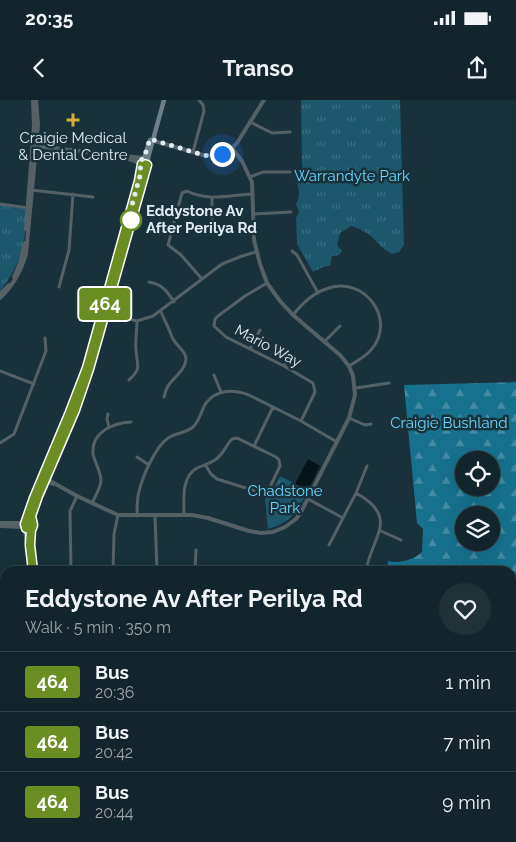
<!DOCTYPE html>
<html lang="en">
<head>
<meta charset="utf-8">
<style>
  :root { --surface:#13252c; --page:#203138; --text:#f1f3f6; --muted:#9da5a9; --line:#324248 }
  body { margin:0; font-family:Raleway,sans-serif; background:var(--page); color:var(--text); height:100vh; display:flex; flex-direction:column; font-size:19px; white-space:nowrap }
  * { box-sizing:border-box; margin:0 }
  p { font-size:16px; color:var(--muted) }
  .icon { flex:none; width:28px; height:28px; fill:none; stroke:currentColor; stroke-width:2; stroke-linecap:round; stroke-linejoin:round }
  .map { position:relative; flex:1; overflow:hidden }
  .drawer { position:absolute; left:0px; top:466px; width:516px; height:276px; display:flex; flex-direction:column; background:var(--surface); border-radius:15px 15px 0 0; box-shadow:0 5px 20px #0002,0 0 0 1px var(--line) }
  .drawer>* { flex:none }
  .badge { padding:0 10px; border-radius:4px; font-size:18px; line-height:32px }
  .fabs { position:absolute; left:455px; top:351px; display:grid; gap:10px }
  .fabs a { display:grid; place-items:center; width:45px; height:45px; border-radius:50%; background:var(--surface); box-shadow:0 5px 20px #0002,0 0 0 1px var(--line); font-size:25px }
  .you { position:absolute; width:25px; height:25px; margin:-12px; border:4px solid #fff; border-radius:50%; background:#1a73e8; box-shadow:0 0 0 8px #1a73e833 }
  .map>.badge { position:absolute; translate:-50% -50%; box-shadow:0 0 0 2px #fff }
  .round { display:grid; place-items:center; flex:none; width:52px; height:52px; border-radius:26px; background:var(--page) }
  .head { display:flex; align-items:center; justify-content:space-between; height:85px; padding:0 25px }
  h1 { font-size:24px; font-weight:700; line-height:38px }
  ul { padding:0; list-style:none }
  li { display:flex; align-items:center; gap:15px; height:60px; padding:0 25px; border-top:1px solid var(--line) }
  li div { flex:1 }
  li b { display:block; font-size:19px }
  li em { font-style:normal }
  li .badge { min-width:55px; font-weight:700; text-align:center }
  .status { display:flex; justify-content:space-between; align-items:center; height:35px; padding:0 25px; background:var(--surface); direction:ltr }
  .status svg { height:14px; fill:currentColor }
  header { display:flex; justify-content:space-between; align-items:center; height:65px; padding:0 25px; background:var(--surface); font-size:22px; font-weight:700 }
  .map>svg:first-child { display:block }
  .grass { fill:url(#grass-tufts) }
  .forest { fill:url(#forest-firs); fill-rule:evenodd }
  .water { fill:#061319 }
  .lines { fill:none; stroke-linecap:round; stroke-linejoin:round }
  .minor { stroke:#566166; stroke-width:3 }
  .tertiary { stroke:#566166; stroke-width:4 }
  .secondary { stroke:#6d7e86; stroke-width:4.5 }
  .primary { stroke:#7e949e; stroke-width:5 }
  .line-casing { stroke:#fff; stroke-width:11 }
  .line { stroke:#6b8e23; stroke-width:8 }
  .walk { stroke:#dfedf3; stroke-width:5; stroke-dasharray:0 9 }
  .poi-dot { fill:#dab333; stroke:#19313a; stroke-width:2 }
  .stop-dot { fill:#fff; stroke:#6b8e23; stroke-width:2.5 }
  .labels { text-anchor:middle; stroke-width:5; stroke-linejoin:round; paint-order:stroke }
  .poi-label { font-size:15px; fill:#dfedf3; stroke:#19313a }
  .park-label { font-size:15px; fill:#69d6ff; stroke:#19313a }
  .stop-label { font-size:15px; font-weight:bold; fill:#dfedf3; stroke:#19313a; text-anchor:start }
  .street-label { font-size:15px; fill:#dfedf3; stroke:#19313a }
</style>
</head>
<body>
<div class="status"><b>20:35</b><svg viewBox="0 0 49 12"><path d="M0 12V9h3v3zM5 12V6h3v6zM10 12V3h3v9zM15 12V0h3v12zM26 1h20v11H26zM47 4h2v5h-2z"/></svg></div>
<header><svg class="icon" aria-label="back" viewBox="0 0 24 24"><path d="M15 5l-7 7 7 7"/></svg>Transo<svg class="icon" aria-label="share" viewBox="0 0 24 24"><path d="M12 15V3M7 8l5-5 5 5M5 13v7h14v-7"/></svg></header>
<div class="map">
<svg width="516" height="742" viewBox="0 0 516 742">
  <defs>
    <pattern id="grass-tufts" width="24" height="20" patternUnits="userSpaceOnUse" patternTransform="scale(1.25)"><rect width="24" height="20" fill="#1d576c"/><path d="M3 7l-1-3M5 7V3M7 7l1-3M15 17l-1-3M17 17v-4M19 17l1-3" fill="none" stroke="#3d6f81"/></pattern>
    <pattern id="forest-firs" width="22" height="20" patternUnits="userSpaceOnUse" patternTransform="scale(1.25)"><rect width="22" height="20" fill="#16718e"/><path d="M5 1l3.5 6h-7zM16 11l3.5 6h-7z" fill="#438ca4"/></pattern>
  </defs>
  <rect width="100%" height="100%" fill="#19313a"/>
  <path class="grass" d="M301,0H400L404,145L399,152L392,154C374,144 375,133 351,126L340,133L337,145L342,151L339,155L332,156L330,166L323,167L313,172L297,144L296,118L299,112L296,104C301,97 299,84 294,77L297,70H302Z
    M0,105L27,109C26,141 21,165 0,191Z
    M280,376L308,390C298,411 292,422 268,429L265,398L270,396Z"/>
  <path class="forest" d="M516,282V649L511,646V471H387L388,461C399,464 413,460 422,452L423,429L417,423L404,285ZM464,360H491V388H464ZM464,415H491V442H464Z
    M511,686L516,689V742H411L412,738H511Z"/>
  <path class="water" d="M308,359L320,366L308,390L295,384Z"/>
  <g class="lines">
    <path class="minor" d="M250,22L272,33L290,32
      M193,52L204,11L203,5L199,0
      M250,77L263,72H290
      M31,90L93,97
      M0,104L29,108
      M254,114L291,112
      M212,129V98
      M292,151L297,155L318,193
      M202,179L181,155L168,145L182,93L187,91C209,102 229,95 253,94
      M149,182C162,184 167,191 174,202
      M267,183L245,196L218,216L215,219L214,226L226,237L284,266L313,283L315,292L301,321
      M59,187L69,150L73,94
      M103,212L137,221L153,216L222,164L242,156L256,152
      M161,212C165,221 169,229 172,237C178,250 194,253 181,271C172,282 167,283 164,297
      M293,215C301,205 313,193 326,189C363,174 398,219 371,250C365,257 357,261 349,266
      M324,242L340,226
      M250,249L260,230
      M284,266L290,254
      M0,271L34,284
      M214,275L221,292
      M129,280C142,268 137,266 136,250C135,241 137,230 137,221
      M356,288L389,283
      M108,314L107,319L109,327
      M349,318L365,325L371,324
      M0,343L14,334L46,251L45,238
      M254,346L273,307
      M137,357L149,365
      M356,393L367,366
      M308,399L343,418L356,393C401,418 371,437 366,471
      M92,403C95,397 100,389 101,381C101,372 95,363 93,354C91,332 113,323 131,322
      M184,415C184,399 181,377 197,368C203,365 209,364 215,360C223,355 226,345 232,339L237,338L276,357L279,360L280,366L269,389L262,393L217,379L211,374L206,366
      M137,416C137,409 137,403 138,396C141,380 154,348 168,338C176,333 186,333 193,327C200,320 201,311 206,303C217,289 234,289 249,295L301,321L337,342
      M155,416L157,471
      M381,431L401,440
      M329,445L343,418
      M71,471L70,411L77,396
      M113,471L114,434L118,415
      M195,471L196,450
      M0,566L5,563
      M0,576L5,591
      M0,655L5,653
      M0,701L5,716
      M0,728L5,727
      M12,738L14,742
      M55,738L56,742
      M209,738L214,742
      M291,738L292,742
      M105,742L116,738
      M244,742L249,738
      M406,742L407,738"/>
    <path class="tertiary" d="M151,40L203,55C217,56 227,54 237,43L264,0
      M35,46L143,58
      M123,57L141,63
      M26,129L34,26L33,0
      M14,177L20,163L25,143
      M0,194L9,185
      M0,198C13,186 21,171 26,154L38,25L36,0
      M43,377L77,396L118,415H192L208,418L249,431L261,433L273,432L285,427L296,419L301,412L349,318L355,295L353,276L349,266L340,255L293,215L280,201L267,183L260,164L254,140L252,82L242,61L232,48
      M41,380L54,384
      M0,423H26
      M0,426L25,427
      M186,742L190,738
      M190,742L194,738"/>
    <path class="secondary" d="M144,58L150,40
      M148,58L164,0
      M27,422L34,398L70,312L87,268L139,81L141,60L145,57L148,59V65L145,66L142,64
      M32,422L33,410
      M26,428H32V422H28L25,425L30,471
      M31,452V429
      M329,738L330,742
      M332,738L334,742"/>
    <path class="primary" d="M0,547L5,545
      M0,555L5,553
      M511,640L514,639
      M511,652L516,655
      M511,661L516,664"/>
  </g>
  <g class="lines">
    <g class="line-casing">
      <path id="line" d="M32,428L33,425L31,416L38,396L75,310L89,269L147,65L142,64L139,81L87,268L70,312L34,398L25,424L26,428L31,429L30,445L33,471"/>
    </g>
    <use href="#line" class="line"/>
    <path class="walk" d="M131,120L129,116L140,76L141,60L144,58L150,39L203,55L210,56L222,54"/>
  </g>
  <path class="poi-dot" d="M70.5 12.5h5v5h5v5h-5v5h-5v-5h-5v-5h5z"/>
  <circle class="stop-dot" cx="131" cy="120" r="10"/>
  <g class="labels">
    <g class="poi-label">
      <text x="73" y="43">Craigie Medical<tspan x="73" dy="17">&amp; Dental Centre</tspan></text>
    </g>
    <g class="park-label">
      <text x="352" y="81">Warrandyte Park</text>
      <text x="449" y="328">Craigie Bushland</text>
      <text x="285" y="396">Chadstone<tspan x="285" dy="17">Park</tspan></text>
    </g>
    <g class="stop-label">
      <text x="146" y="116">Eddystone Av<tspan x="146" dy="17">After Perilya Rd</tspan></text>
    </g>
    <g class="street-label">
      <text transform="translate(268 246) rotate(28)" y="5">Mario Way</text>
    </g>
  </g>
</svg>
<div class="fabs">
<a><svg class="icon" aria-label="locate" viewBox="0 0 24 24"><circle cx="12" cy="12" r="6"/><path d="M12 2v4M12 18v4M2 12h4M18 12h4"/></svg></a>
<a><svg class="icon" aria-label="layers" viewBox="0 0 24 24"><path d="M12 4l9 5-9 5-9-5zM3 14l9 5 9-5"/></svg></a>
</div>
<div class="you" style="left:222px;top:54px"></div>
<b class="badge" style="left:105px;top:204px;background:#6b8e23;color:#fff">464</b>
<section class="drawer">
<div class="head"><div><h1>Eddystone Av After Perilya Rd</h1><p>Walk · 5 min · 350 m</p></div><a class="round"><svg class="icon" aria-label="heart" viewBox="0 0 24 24"><path d="M12 20l-8-8c-3-5 5-10 8-4 3-6 11-1 8 4z"/></svg></a></div>
<ul>
<li><span class="badge" style="background:#6b8e23;color:#fff">464</span><div><b>Bus</b><p>20:36</p></div><em>1 min</em></li>
<li><span class="badge" style="background:#6b8e23;color:#fff">464</span><div><b>Bus</b><p>20:42</p></div><em>7 min</em></li>
<li><span class="badge" style="background:#6b8e23;color:#fff">464</span><div><b>Bus</b><p>20:44</p></div><em>9 min</em></li>
</ul>
</section>
</div>
</body>
</html>
